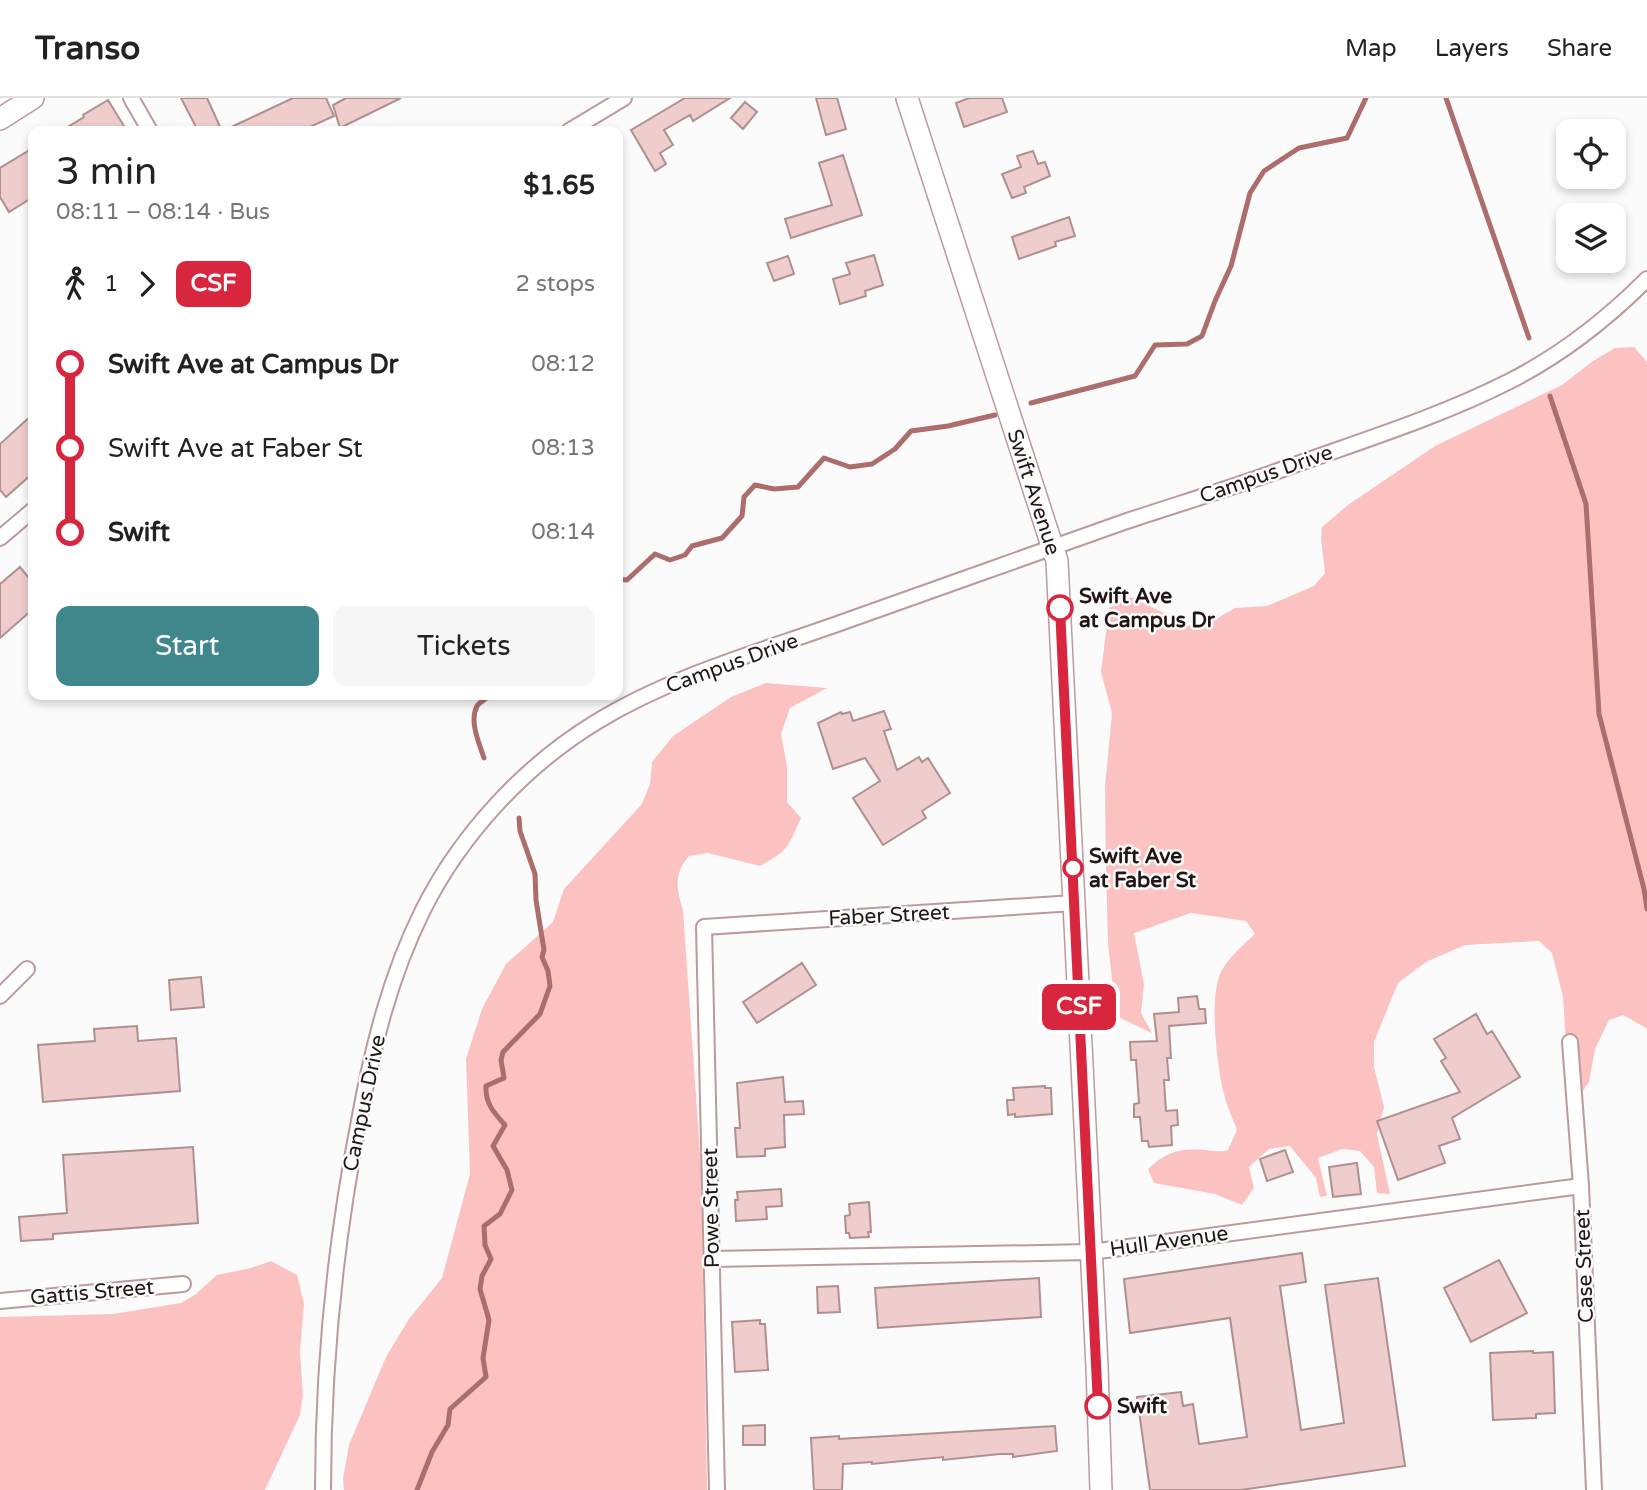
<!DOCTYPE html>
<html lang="en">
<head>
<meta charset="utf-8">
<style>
  :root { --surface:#fff; --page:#f6f6f6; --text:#222; --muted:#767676; --line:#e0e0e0; --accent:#3f878b }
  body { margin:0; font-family:"Varela Round",sans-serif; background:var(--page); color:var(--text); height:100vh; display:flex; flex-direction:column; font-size:26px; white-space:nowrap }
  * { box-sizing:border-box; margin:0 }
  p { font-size:23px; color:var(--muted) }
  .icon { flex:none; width:38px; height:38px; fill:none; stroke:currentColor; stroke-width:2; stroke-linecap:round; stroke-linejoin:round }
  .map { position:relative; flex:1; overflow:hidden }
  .side { position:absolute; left:28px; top:28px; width:595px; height:574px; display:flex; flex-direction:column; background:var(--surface); border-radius:14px; box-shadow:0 4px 10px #0003 }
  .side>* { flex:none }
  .badge { padding:0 14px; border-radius:10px; font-size:24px; line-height:46px }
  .controls { position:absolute; left:1556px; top:21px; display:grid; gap:14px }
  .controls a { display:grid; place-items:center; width:70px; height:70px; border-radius:14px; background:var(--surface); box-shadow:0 4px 10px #0003; font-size:35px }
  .map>.badge { position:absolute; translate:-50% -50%; box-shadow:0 0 0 4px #fff }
  .legs { display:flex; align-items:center; gap:10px; height:77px; padding:0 28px; font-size:23px }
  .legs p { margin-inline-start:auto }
  .summary { display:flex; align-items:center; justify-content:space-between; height:119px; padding:0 28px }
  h1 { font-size:38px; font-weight:600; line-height:52px }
  .button { display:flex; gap:14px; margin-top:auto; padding:14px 28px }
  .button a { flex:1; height:80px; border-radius:14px; background:var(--accent); color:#fff; font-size:28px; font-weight:600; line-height:80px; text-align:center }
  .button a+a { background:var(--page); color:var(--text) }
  ul { padding:0 28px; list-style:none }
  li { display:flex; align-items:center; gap:24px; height:84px; font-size:26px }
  li i { display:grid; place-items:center; width:10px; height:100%; margin:0 9px; background:currentColor }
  li i::after { content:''; width:18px; height:18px; margin:-9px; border:5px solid; border-radius:50%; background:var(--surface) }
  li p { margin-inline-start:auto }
  li:first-child i { background:linear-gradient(#0000 50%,currentColor 0) }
  li:last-child i { background:linear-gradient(currentColor 50%,#0000 0) }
  header { display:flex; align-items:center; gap:42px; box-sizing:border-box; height:98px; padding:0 35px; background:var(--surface); border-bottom:2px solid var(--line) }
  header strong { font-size:33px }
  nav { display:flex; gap:38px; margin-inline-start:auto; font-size:24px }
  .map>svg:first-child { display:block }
  .green { fill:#fcc2c1 }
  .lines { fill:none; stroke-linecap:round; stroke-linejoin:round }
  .stream { stroke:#ad6d6c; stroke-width:5 }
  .building { fill:#eecdcc; stroke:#af908f; stroke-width:2 }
  .street-casing { stroke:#bb9b9a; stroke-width:18 }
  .secondary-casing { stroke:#bb9b9a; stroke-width:24 }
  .street { stroke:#fff; stroke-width:14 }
  .secondary { stroke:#fff; stroke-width:21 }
  .line-1-casing { stroke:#fff; stroke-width:16 }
  .line-1 { stroke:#d7263d; stroke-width:10 }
  .stop-1-dot { fill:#fff; stroke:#d7263d; stroke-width:3.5 }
  .labels { text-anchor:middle; stroke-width:5; stroke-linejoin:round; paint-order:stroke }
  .street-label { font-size:21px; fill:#211515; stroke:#fbfbfb }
  .stop-label { font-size:21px; font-weight:bold; fill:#211515; stroke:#fbfbfb; text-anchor:start }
</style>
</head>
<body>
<header>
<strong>Transo</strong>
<nav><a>Map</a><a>Layers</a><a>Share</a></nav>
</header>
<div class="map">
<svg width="1647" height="1392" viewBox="0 0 1647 1392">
  <rect width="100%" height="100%" fill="#fbfbfb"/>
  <path class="green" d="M1634,249L1647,264V934L1646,930L1623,917L1609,922L1595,951L1589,984L1580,997L1569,991L1563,899L1552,855L1539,843L1465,847L1426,864L1398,885L1374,944V969L1384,1009L1377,1036L1390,1096L1377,1095L1374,1069L1360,1053L1342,1051L1318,1060L1327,1098L1320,1099L1316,1080L1290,1048L1269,1051L1249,1069L1254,1090L1242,1107L1215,1096L1154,1085L1148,1071C1166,1054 1180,1050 1205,1052C1213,1053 1220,1054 1228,1052L1237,1032C1233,1021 1227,1009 1224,996C1217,969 1208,896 1222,872C1231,857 1243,847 1255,836L1246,823L1191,815L1134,835L1144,886L1141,915L1152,935L1116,918L1108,845L1106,768L1105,689L1112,615L1101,574L1109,510L1131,499L1168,517L1176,526L1185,528L1209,525L1235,510L1267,508L1314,488L1325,475L1321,440L1322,429L1348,407L1435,348L1562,287L1593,263L1615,250Z
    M766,585L827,590L790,610L781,636L787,668V704L801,720C788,749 788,753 760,768L708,755L689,758C674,775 676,790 683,812L701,1070L707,1392H344L343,1381L349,1347L386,1259L409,1221L442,1180L470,1076L466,961L482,911L506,866L553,824L564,791L642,706L650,686L652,664L673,638L731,599Z
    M271,1163L297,1177L304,1206L300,1253L303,1297L300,1317L265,1392H0V1219L113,1216L181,1205L196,1196L217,1177L251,1170Z"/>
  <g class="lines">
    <path class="stream" d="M1446,0L1529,240
      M1550,298L1586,406L1599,616L1644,791L1647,811
      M1031,305L1135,278L1155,247L1187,246L1202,238L1215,203L1231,168L1250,95L1264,73L1299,50L1347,40L1366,0
      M618,481L627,482L655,456L670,462L685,457L692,448L722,440L742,418L744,399L755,387L774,391L798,389L824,360L850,369L872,366L895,351L911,333L948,328L995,317
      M484,660C479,645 469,623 477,608C480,604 487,600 491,597
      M417,1392L432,1354L448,1327L450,1311L486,1279L483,1260L489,1222L480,1191L482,1178L491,1161L485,1147L484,1128L500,1116L512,1092L507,1072L493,1048L505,1027C494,1015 485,1005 486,988L504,980L501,962L503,954L540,916L550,888L548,873L542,859L544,852L536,802L535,776L520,733L519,720"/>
  </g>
  <path class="building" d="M181,0H207L222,33H198Z
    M293,0H326L334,18L301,33H223Z
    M346,0H401L340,30L333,7Z
    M685,0H730L693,23L690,17L664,32L673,47L660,55L666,66L655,73L631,32Z
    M816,0H837L846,31L826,37Z
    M969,0H1002L1007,14L964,29L956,5Z
    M108,2L127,33H61L84,19L83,17Z
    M745,4L757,14L743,31L731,20Z
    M33,50V99L9,114L0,99V70Z
    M1033,53L1038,66L1045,64L1050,78L1024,89L1026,95L1012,100L1002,76L1021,69L1017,58Z
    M843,57L862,117L791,140L785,121L832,107L819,65Z
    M1069,119L1075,138L1055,144L1056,148L1019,161L1012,139Z
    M874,157L883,187L865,193L866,198L840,206L833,181L850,176L846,165Z
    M788,158L794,176L774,183L767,165Z
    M33,316V375L6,399L0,392V346Z
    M20,469L33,485V511L0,540V486Z
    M884,613L891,631L884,633L897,672L919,659L922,664L928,660L950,695L922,713L926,720L883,747L853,700L880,683L865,660L833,671L818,625L841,614L842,616L850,614L853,623Z
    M802,865L816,887L757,925L743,904Z
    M201,879L204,909L171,912L169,882Z
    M1197,898L1199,911H1205L1206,925L1169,928L1171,960H1167L1169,982H1164L1166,1013L1177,1012L1178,1027L1171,1028L1172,1047L1149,1049L1148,1043H1142L1140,1019H1134V1006L1139,1005L1136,962H1131L1130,944L1157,943L1154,916L1179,914L1178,900Z
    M1476,916L1487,936L1492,933L1520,979L1452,1020L1460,1041L1439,1048L1445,1065L1398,1082L1377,1023L1460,994L1441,963L1446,960L1434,941Z
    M137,928L138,943L176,940L180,993L43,1004L38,947L95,943L94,931Z
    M783,979L785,1004L803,1003L804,1016L784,1017L785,1049L765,1051V1058L737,1059L735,1030H740L737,985Z
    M1045,988V990H1051L1052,1016L1015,1019V1016L1008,1017L1007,1002H1014L1013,990Z
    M193,1049L198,1125L53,1136V1141L21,1143L19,1119L67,1115L63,1057Z
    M1285,1052L1293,1074L1267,1083L1260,1061Z
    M1357,1065L1361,1096L1333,1099L1329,1069Z
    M781,1091L782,1108L766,1109L767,1121L736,1123L735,1102H738L737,1094Z
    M869,1104L871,1134H868L869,1139L850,1140L849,1135H846L845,1118L850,1117L849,1106Z
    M1302,1155L1306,1184L1280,1188L1301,1332L1344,1325L1325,1187L1378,1180L1405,1368L1241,1392H1150L1137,1299L1181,1294L1183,1308L1193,1306L1199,1346L1247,1339L1230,1220L1130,1235L1124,1181Z
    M1499,1162L1527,1215L1471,1244L1444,1190Z
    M1039,1180L1041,1219L878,1230L875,1190Z
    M838,1188L840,1214L818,1215L817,1189Z
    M760,1222V1226H765L768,1272L735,1274L732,1224Z
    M1533,1253V1255L1553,1254L1555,1315L1536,1316V1320L1493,1322L1490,1255Z
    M765,1327V1347H743V1328Z
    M1055,1328L1057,1353L1013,1359V1356H1000L943,1362V1359L872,1366V1364L843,1366L842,1392H814L811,1340L839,1338V1341Z"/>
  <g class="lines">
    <g class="street-casing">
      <path id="street" d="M131,0L150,33
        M569,33L624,0
        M0,440L33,412
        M0,898L27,871
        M1570,944L1581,1088L1594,1392
        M712,1161L1091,1154L1581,1088
        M0,1203L183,1186
        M323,1392C323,1267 335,1145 359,1023C372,951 390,878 423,812C461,736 525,667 598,623C672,578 759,554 840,525C935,492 1029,457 1124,424C1178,406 1232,390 1286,370C1361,343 1439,319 1510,283C1561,257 1607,221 1647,181
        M717,1392L704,829L1074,805"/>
    </g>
    <g class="secondary-casing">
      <path id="secondary" d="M907,0L1057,463L1097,1269L1101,1392
        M0,21L33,0"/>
    </g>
    <use href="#street" class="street"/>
    <use href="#secondary" class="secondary"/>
  </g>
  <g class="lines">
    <g class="line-1-casing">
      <path id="line-1" d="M1060,510L1098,1308"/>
    </g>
    <use href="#line-1" class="line-1"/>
  </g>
  <g class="stop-1-dot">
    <circle cx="1060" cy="510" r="12"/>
    <circle cx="1073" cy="770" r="9"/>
    <circle cx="1098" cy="1308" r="12"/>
  </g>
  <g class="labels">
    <g class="street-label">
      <text transform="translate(1266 376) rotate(-19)" y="7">Campus Drive</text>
      <text transform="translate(1034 394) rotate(72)" y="7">Swift Avenue</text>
      <text transform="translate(732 565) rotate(-20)" y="7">Campus Drive</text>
      <text transform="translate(889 817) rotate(-3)" y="7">Faber Street</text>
      <text transform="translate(364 1005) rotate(-78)" y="7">Campus Drive</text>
      <text transform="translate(711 1110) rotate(-91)" y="7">Powe Street</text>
      <text transform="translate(1169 1143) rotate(-8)" y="7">Hull Avenue</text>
      <text transform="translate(1584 1168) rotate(-92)" y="7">Case Street</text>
      <text transform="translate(92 1194) rotate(-5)" y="7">Gattis Street</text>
    </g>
    <g class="stop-label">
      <text x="1079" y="505">Swift Ave<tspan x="1079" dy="24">at Campus Dr</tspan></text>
      <text x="1089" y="765">Swift Ave<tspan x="1089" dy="24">at Faber St</tspan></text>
      <text x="1117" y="1315">Swift</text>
    </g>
  </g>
</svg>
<div class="controls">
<a><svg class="icon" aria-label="locate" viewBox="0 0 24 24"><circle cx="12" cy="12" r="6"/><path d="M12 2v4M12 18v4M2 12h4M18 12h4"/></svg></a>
<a><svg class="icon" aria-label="layers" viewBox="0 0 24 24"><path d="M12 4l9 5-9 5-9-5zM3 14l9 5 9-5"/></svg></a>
</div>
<b class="badge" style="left:1079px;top:909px;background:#d7263d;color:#fff">CSF</b>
<section class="side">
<div class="summary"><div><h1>3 min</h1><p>08:11 – 08:14 · Bus</p></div><b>$1.65</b></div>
<div class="legs"><svg class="icon" aria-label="walk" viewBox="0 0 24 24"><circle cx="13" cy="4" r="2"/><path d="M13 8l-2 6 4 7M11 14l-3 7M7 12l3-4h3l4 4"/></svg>1<svg class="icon" aria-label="forward" viewBox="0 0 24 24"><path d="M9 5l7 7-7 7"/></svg><b class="badge" style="background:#d7263d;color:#fff">CSF</b><p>2 stops</p></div>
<ul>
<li><i style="color:#d7263d"></i><b>Swift Ave at Campus Dr</b><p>08:12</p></li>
<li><i style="color:#d7263d"></i><span>Swift Ave at Faber St</span><p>08:13</p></li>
<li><i style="color:#d7263d"></i><b>Swift</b><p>08:14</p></li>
</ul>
<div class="button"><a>Start</a><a>Tickets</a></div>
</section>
</div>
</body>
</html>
